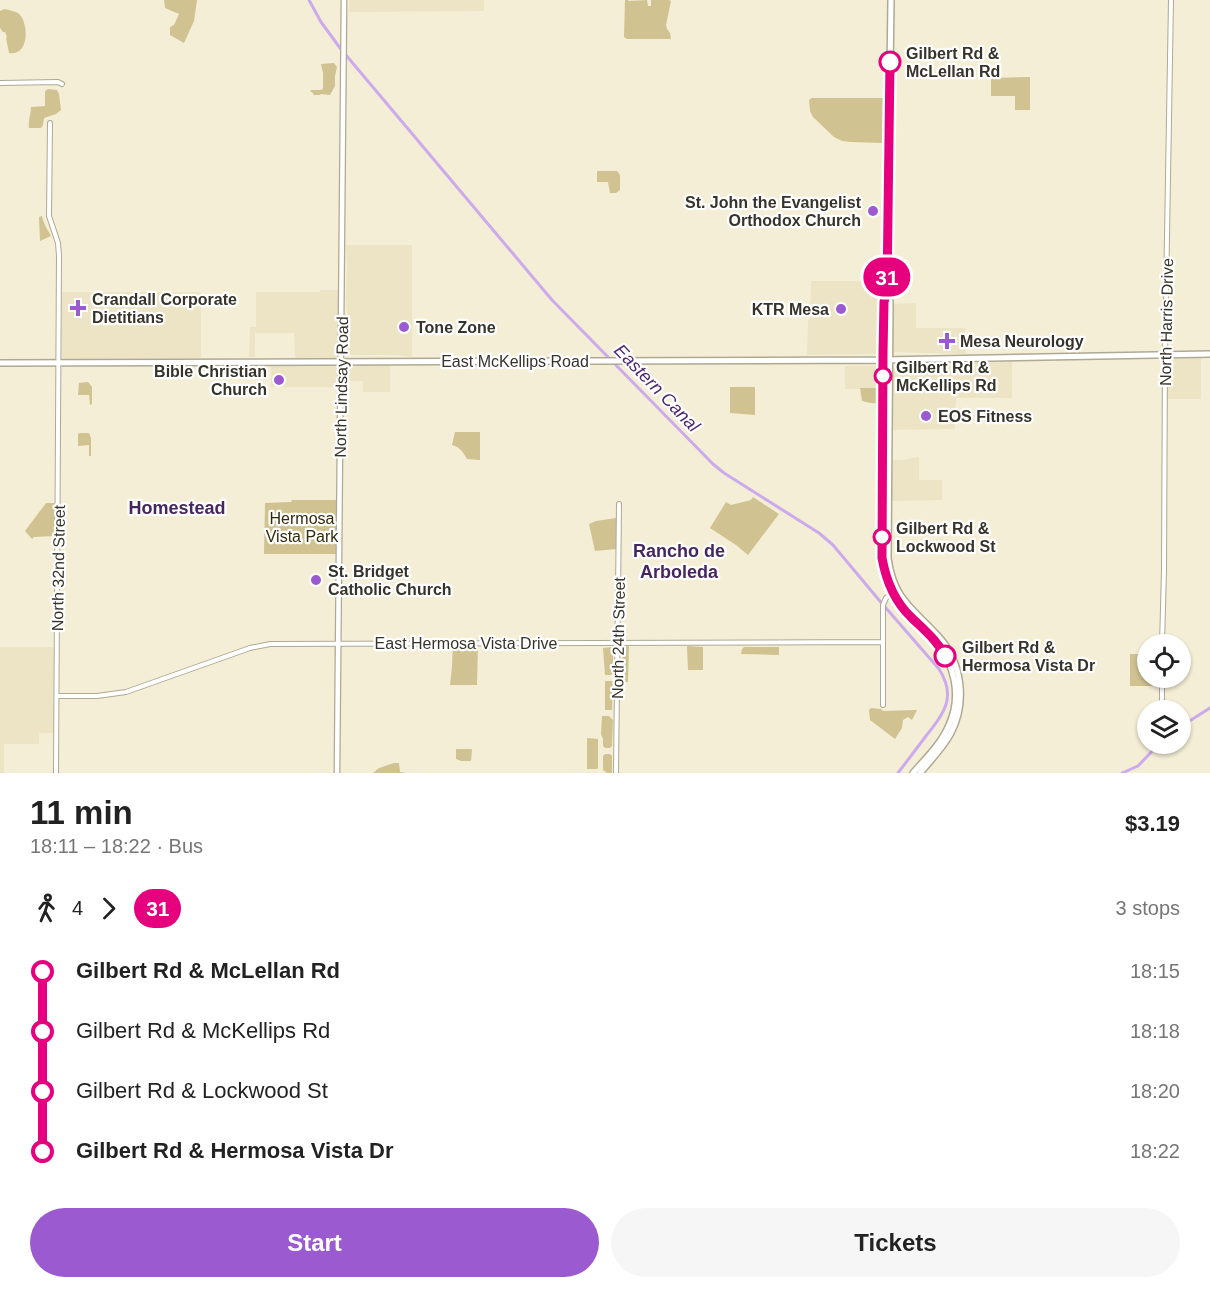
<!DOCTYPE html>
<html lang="en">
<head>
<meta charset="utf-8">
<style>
  :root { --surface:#fff; --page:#f6f6f6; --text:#222; --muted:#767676; --accent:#9b5ad0 }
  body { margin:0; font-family:Arial,sans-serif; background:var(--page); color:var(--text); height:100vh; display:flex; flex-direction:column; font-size:22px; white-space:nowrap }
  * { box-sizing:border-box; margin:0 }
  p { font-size:20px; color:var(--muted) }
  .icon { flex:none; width:33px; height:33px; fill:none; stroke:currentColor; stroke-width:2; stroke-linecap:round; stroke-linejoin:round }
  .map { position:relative; height:773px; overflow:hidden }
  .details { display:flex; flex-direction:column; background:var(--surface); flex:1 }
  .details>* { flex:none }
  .badge { padding:0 12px; border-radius:20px; font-size:21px; line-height:39px }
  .buttons { position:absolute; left:1137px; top:634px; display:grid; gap:12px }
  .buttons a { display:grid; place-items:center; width:54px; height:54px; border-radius:50%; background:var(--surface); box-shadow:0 2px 4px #0004; font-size:30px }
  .map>.badge { position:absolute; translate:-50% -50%; box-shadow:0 0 0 3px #fff }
  .legs { display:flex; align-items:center; gap:9px; height:66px; padding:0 30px; font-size:20px }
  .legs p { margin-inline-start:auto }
  .headline { display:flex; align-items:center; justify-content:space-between; height:102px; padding:0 30px }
  h1 { font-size:33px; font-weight:700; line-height:45px }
  .primary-button { display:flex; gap:12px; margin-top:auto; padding:12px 30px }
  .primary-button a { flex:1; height:69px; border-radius:36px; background:var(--accent); color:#fff; font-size:24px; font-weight:700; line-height:69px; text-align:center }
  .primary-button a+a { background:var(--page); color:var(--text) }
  ul { padding:0 30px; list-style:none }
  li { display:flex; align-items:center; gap:21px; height:60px; font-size:22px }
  li i { display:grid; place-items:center; width:9px; height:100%; margin:0 8px; background:currentColor }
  li i::after { content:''; width:15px; height:15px; margin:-8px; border:4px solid; border-radius:50%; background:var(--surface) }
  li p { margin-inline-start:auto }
  li:first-child i { background:linear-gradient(#0000 50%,currentColor 0) }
  li:last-child i { background:linear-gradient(currentColor 50%,#0000 0) }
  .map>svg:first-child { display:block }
  .built { fill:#ece4c5 }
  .green { fill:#d0c291 }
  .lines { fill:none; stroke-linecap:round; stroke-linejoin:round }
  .canal { stroke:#ccabec; stroke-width:3 }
  .tertiary-casing { stroke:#afa993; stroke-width:6 }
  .secondary-casing { stroke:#afa993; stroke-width:7 }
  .primary-casing { stroke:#afa993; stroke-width:8 }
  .tertiary { stroke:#fff; stroke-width:4 }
  .secondary { stroke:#fff; stroke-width:4.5 }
  .primary { stroke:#fff; stroke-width:5 }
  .line-1-casing { stroke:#fff; stroke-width:14 }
  .line-1 { stroke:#e6007e; stroke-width:9 }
  .stop-1-dot { fill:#fff; stroke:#e6007e; stroke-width:3 }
  .poi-dot { fill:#9b5ad0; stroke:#fff; stroke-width:2 }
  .labels { text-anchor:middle; stroke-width:4.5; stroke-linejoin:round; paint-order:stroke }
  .stop-label { font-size:16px; font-weight:bold; fill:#36332a; stroke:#fff; text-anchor:start }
  .poi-label { font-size:16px; font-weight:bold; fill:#36332a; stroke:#fff; text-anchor:start }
  .street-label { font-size:16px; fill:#36332a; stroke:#fff }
  .park-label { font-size:16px; fill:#322a08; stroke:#fff }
  .water-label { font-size:18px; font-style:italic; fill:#502671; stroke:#fff }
  .neighbourhood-label { font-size:18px; font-weight:bold; fill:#45265f; stroke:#fff }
</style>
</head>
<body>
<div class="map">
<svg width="1210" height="773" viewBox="0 0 1210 773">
  <rect width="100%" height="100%" fill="#f4eed6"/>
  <path class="built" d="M349,0H484V11L349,12Z
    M346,245H412V357L398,355H351L347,353L348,329L346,298L347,267Z
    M811,281H883L880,352L879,354L807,355L808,321L810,318Z
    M320,290H338V354L336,358H295L294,333H255V357H249L250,327H256V292H320Z
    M62,292H201V358L63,359L62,357Z
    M916,303V328H965L966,354L893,352L892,304Z
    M1201,358V399H1167L1168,361L1169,359Z
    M1012,362V398H956L955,429L891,430L893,370L895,365H918L923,364Z
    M335,365L338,368V387H271V366Z
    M347,365H390V392H363V381H345V368Z
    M845,366H879L881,367V388L845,389Z
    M919,457V480H942V500L888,501V460H902Z
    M0,647H52L54,649L53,733H39V744H4V773H0Z"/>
  <path class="green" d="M164,0H197L194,21L184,43L170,35V27L174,25L179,14L165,8Z
    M625,0H628L629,1L647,0L648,6H651V0H669L671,1L666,25L667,29L670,33L671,39H627L624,37Z
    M4,9C9,10 14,11 18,13C29,21 30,57 9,53L6,38L7,37L5,32H3L0,28V11Z
    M334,63L337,67L335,76V86L330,95L321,94L320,95H314L312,92H310L311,90H320L323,89V73L321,64Z
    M1030,77V110H1015V96H991V78Z
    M48,89L57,90L59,94L61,110L56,114L44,118L43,125L41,128H29C28,120 31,114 31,107L45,106V91Z
    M812,98H884L886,100L885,141L884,143L850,142L842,141L834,137L813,117L810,111L809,100Z
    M597,171H617L620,175V190L616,193H610L608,182H597Z
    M42,216C43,223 48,230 51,236L40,241L39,217Z
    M88,382L92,387V404L90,405L89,395H78L79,383Z
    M730,387H755V415L730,413Z
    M860,388H880V402C875,405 868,402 862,401Z
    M455,432H480V460L467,459C463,452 460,447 452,445Z
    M80,433H89L91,438V456H89V445L78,446V434Z
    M753,497L779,514L748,555L736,545L710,528L726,502L731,505L751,500Z
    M292,500H340L339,554H264L265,503L291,502Z
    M46,503H56L55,536L34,537L32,539L25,531Z
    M616,518V549L595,551L589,524L596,521Z
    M453,643H478L477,685H450L452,666Z
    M629,646L628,682H621L623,647Z
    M687,646L703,647V670H688Z
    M613,647V674L611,675H605L603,648Z
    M744,647H779V655L741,654L742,649Z
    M1130,654H1147L1148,678H1160V686H1130Z
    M605,681H613L612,710H605Z
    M871,708L881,709L883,711L917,710L912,720L908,717L903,720L902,728L895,739L870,720L869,710Z
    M602,716H609L613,720L612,746L610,748H605L603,746V739L601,734Z
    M587,738L598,739V768L597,769H587Z
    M456,749H472L471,761H461L456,759Z
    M605,754H610L612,756V773H607L603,770V756Z
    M394,763H399L400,772L407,773H373L379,768Z"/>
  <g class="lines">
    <path class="canal" d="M309,0L321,22L340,48L552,300L713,464L724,473L819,533L833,545L879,600L939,669C957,697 944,713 926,736C917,748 907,761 898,773
      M1180,727L1210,708
      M1122,773L1138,766L1159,744"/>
    <g class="tertiary-casing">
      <path id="tertiary" d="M0,83L58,82L62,84
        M50,123L49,216L58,243L59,256L56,773
        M1162,645L1164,570L1165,355L1171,0
        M1162,678V711
        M57,696H97L126,692L250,648L270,644L883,642
        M883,705V605L886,598L894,592
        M616,773L619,504"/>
    </g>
    <g class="secondary-casing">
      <path id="secondary" d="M337,773L344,0"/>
    </g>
    <g class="primary-casing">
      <path id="primary" d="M891,0L887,291L890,302L888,558C894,601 913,608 939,637C962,663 967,702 951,733C943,748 931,760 920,773
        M887,292L884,302L883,353L882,548C883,570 889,590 902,608C911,620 924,629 934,640C955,663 962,697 949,725C941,744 926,758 913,773
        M0,363L883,360L1210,354"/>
    </g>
    <use href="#tertiary" class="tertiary"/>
    <use href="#secondary" class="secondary"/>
    <use href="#primary" class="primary"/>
  </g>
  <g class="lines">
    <g class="line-1-casing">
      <path id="line-1" d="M890,62L887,291L884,302L883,353L882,558C886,580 894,601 911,617C923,629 937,640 945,656"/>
    </g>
    <use href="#line-1" class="line-1"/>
  </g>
  <g class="stop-1-dot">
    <circle cx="890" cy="62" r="10"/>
    <circle cx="883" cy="376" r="8"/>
    <circle cx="882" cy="537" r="8"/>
    <circle cx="945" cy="656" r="10"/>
  </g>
  <g class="poi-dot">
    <circle cx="873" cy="211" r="6"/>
    <path d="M75 299h6v6h6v6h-6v6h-6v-6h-6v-6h6z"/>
    <circle cx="841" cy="309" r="6"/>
    <circle cx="404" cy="327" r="6"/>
    <path d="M944 332h6v6h6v6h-6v6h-6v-6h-6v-6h6z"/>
    <circle cx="279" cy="380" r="6"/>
    <circle cx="926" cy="416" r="6"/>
    <circle cx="316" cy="580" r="6"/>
  </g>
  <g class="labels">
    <g class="stop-label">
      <text x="906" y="59">Gilbert Rd &amp;<tspan x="906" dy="18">McLellan Rd</tspan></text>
      <text x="896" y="373">Gilbert Rd &amp;<tspan x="896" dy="18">McKellips Rd</tspan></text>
      <text x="896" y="534">Gilbert Rd &amp;<tspan x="896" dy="18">Lockwood St</tspan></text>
      <text x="962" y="653">Gilbert Rd &amp;<tspan x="962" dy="18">Hermosa Vista Dr</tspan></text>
    </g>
    <g class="poi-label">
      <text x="861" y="208" text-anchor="end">St. John the Evangelist<tspan x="861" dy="18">Orthodox Church</tspan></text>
      <text x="92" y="305">Crandall Corporate<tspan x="92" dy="18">Dietitians</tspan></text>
      <text x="829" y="315" text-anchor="end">KTR Mesa</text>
      <text x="416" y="333">Tone Zone</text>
      <text x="960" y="347">Mesa Neurology</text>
      <text x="267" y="377" text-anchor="end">Bible Christian<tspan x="267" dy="18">Church</tspan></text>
      <text x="938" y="422">EOS Fitness</text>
      <text x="328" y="577">St. Bridget<tspan x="328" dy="18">Catholic Church</tspan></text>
    </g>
    <g class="street-label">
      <text transform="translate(1166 322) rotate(-89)" y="6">North Harris Drive</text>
      <text x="515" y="367">East McKellips Road</text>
      <text transform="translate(341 387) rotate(-89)" y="6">North Lindsay Road</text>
      <text transform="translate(58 568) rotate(-89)" y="6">North 32nd Street</text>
      <text transform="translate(618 638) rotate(-89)" y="6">North 24th Street</text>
      <text x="466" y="649">East Hermosa Vista Drive</text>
    </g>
    <g class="park-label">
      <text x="302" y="524">Hermosa<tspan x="302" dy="18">Vista Park</tspan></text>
    </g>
    <g class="water-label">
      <text transform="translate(657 388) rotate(46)" y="6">Eastern Canal</text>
    </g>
    <g class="neighbourhood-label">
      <text x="177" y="514">Homestead</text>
      <text x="679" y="557">Rancho de<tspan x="679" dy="21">Arboleda</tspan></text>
    </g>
  </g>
</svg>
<div class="buttons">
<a><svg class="icon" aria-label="locate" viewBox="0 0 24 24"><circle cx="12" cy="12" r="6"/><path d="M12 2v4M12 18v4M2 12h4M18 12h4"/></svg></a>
<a><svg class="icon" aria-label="layers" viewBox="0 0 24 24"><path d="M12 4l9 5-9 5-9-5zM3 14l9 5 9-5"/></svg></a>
</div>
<b class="badge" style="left:887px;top:277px;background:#e6007e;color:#fff">31</b>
</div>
<section class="details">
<div class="headline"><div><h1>11 min</h1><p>18:11 – 18:22 · Bus</p></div><b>$3.19</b></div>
<div class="legs"><svg class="icon" aria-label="walk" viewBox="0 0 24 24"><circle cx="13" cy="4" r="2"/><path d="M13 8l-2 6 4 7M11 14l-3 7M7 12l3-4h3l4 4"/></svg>4<svg class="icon" aria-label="forward" viewBox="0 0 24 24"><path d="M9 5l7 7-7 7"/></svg><b class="badge" style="background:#e6007e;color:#fff">31</b><p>3 stops</p></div>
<ul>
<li><i style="color:#e6007e"></i><b>Gilbert Rd &amp; McLellan Rd</b><p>18:15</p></li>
<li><i style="color:#e6007e"></i><span>Gilbert Rd &amp; McKellips Rd</span><p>18:18</p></li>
<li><i style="color:#e6007e"></i><span>Gilbert Rd &amp; Lockwood St</span><p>18:20</p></li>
<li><i style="color:#e6007e"></i><b>Gilbert Rd &amp; Hermosa Vista Dr</b><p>18:22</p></li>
</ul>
<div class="primary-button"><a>Start</a><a>Tickets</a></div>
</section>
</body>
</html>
